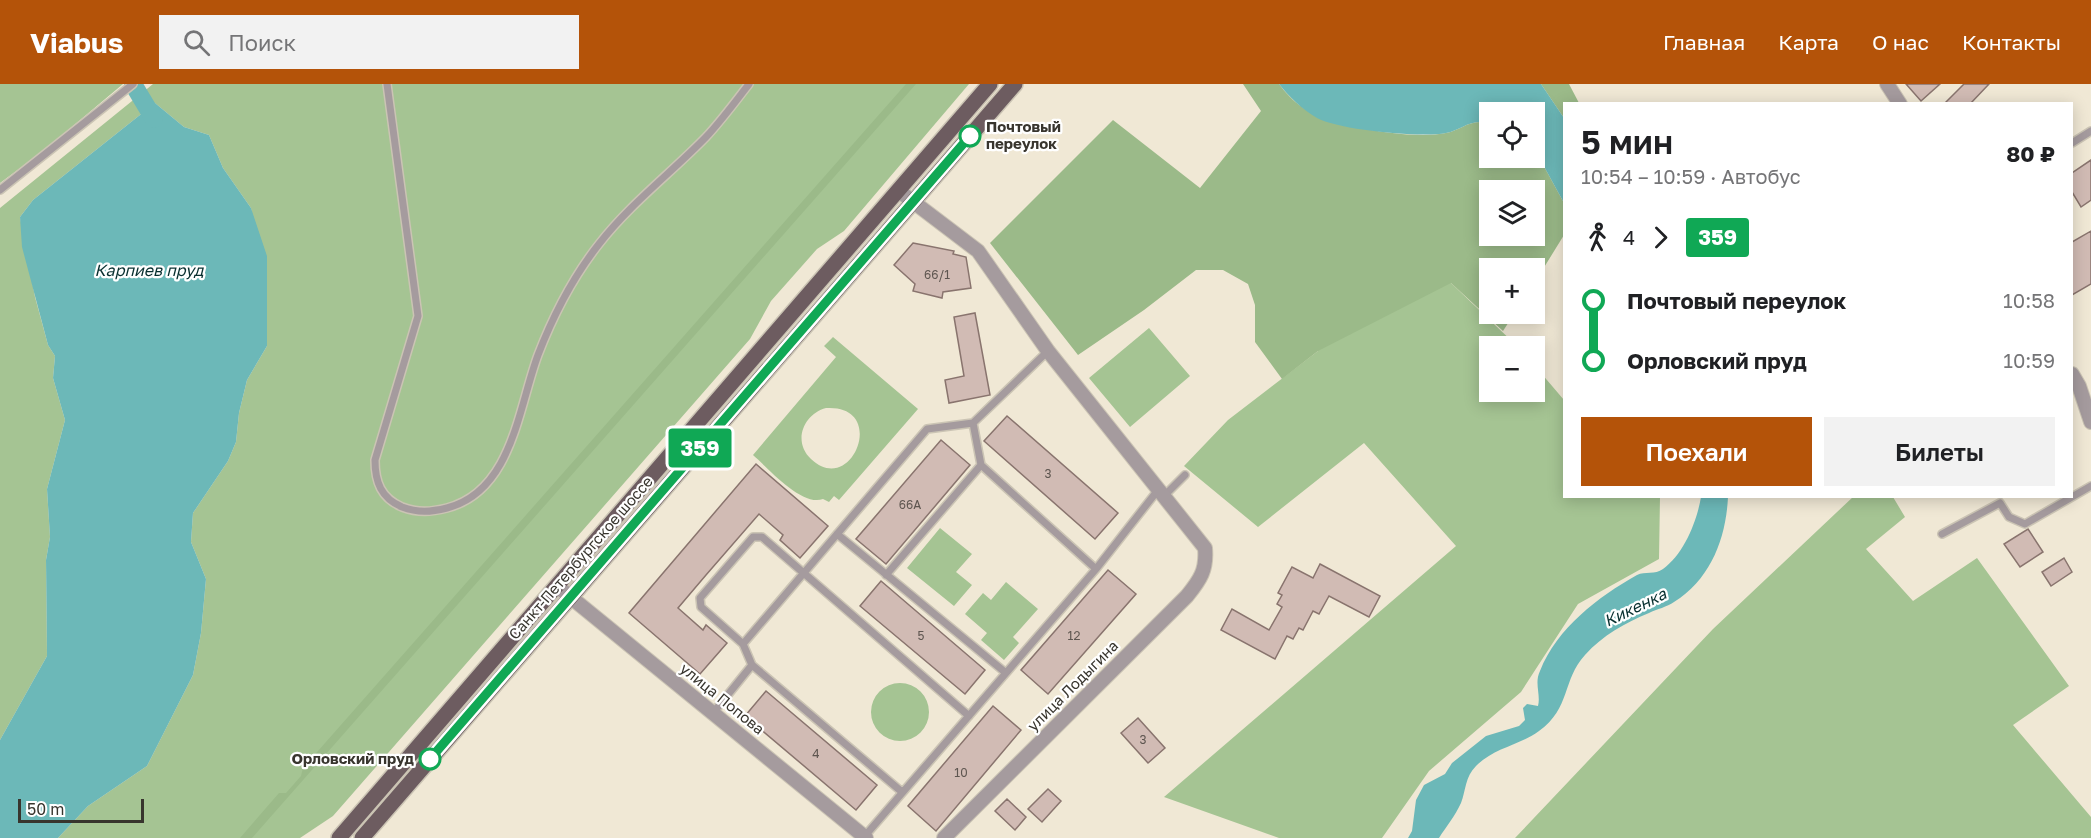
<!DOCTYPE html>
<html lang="ru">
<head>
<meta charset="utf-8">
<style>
  :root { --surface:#fff; --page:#f2f2f2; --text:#202124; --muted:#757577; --accent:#b45309 }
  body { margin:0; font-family:"Golos Text",sans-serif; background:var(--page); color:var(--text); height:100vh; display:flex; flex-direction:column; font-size:22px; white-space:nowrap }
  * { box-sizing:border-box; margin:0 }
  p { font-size:20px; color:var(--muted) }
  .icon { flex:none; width:33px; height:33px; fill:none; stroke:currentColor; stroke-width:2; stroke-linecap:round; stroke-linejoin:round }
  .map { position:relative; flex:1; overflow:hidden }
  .panel { position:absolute; left:1563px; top:18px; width:510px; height:396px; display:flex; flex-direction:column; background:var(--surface); border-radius:0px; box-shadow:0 3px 15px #0003 }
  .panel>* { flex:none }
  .badge { padding:0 12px; border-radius:4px; font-size:21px; line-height:39px }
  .buttons { position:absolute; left:1479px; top:18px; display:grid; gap:12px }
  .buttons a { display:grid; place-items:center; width:66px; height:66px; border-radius:0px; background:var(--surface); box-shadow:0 3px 15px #0003; font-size:30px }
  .scale { position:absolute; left:18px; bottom:15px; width:126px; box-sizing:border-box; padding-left:6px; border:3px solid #38352e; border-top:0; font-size:16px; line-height:21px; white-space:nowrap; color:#38352e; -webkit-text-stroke:4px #fff; paint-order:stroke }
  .map>.badge { position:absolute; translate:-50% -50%; box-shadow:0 0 0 3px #fff }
  .legs { display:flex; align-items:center; gap:9px; height:66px; padding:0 18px; font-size:20px }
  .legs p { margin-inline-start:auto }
  .summary { display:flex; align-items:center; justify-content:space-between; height:102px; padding:0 18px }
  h1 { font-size:33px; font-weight:600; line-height:45px }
  .cta { display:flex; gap:12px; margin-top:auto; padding:12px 18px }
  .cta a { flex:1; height:69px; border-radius:0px; background:var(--accent); color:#fff; font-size:24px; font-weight:600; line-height:69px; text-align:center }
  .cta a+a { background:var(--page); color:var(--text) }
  ul { padding:0 18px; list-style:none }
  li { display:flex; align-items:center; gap:21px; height:60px; font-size:22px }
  li i { display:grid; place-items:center; width:9px; height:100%; margin:0 8px; background:currentColor }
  li i::after { content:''; width:15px; height:15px; margin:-8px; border:4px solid; border-radius:50%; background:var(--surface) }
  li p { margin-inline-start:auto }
  li:first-child i { background:linear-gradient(#0000 50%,currentColor 0) }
  li:last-child i { background:linear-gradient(currentColor 50%,#0000 0) }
  header { display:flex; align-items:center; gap:36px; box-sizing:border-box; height:84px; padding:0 30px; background:var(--accent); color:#fff }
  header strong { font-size:28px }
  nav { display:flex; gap:33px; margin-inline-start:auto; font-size:21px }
  .search { width:420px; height:54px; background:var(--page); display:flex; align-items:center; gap:15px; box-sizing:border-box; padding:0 21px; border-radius:0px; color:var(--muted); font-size:22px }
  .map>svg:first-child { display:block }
  .green { fill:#a5c493; fill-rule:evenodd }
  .forest { fill:#9bba89; fill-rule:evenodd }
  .water { fill:#6cb8b8 }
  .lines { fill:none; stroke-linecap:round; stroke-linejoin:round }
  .canal { stroke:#6cb8b8; stroke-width:18 }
  .building { fill:#d1bbb4; stroke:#89746e; stroke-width:1.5 }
  .service-casing { stroke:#cbc4b4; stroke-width:10 }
  .minor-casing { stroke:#cbc4b4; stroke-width:16 }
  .primary-casing { stroke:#cbc4b4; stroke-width:18 }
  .service { stroke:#a59b9e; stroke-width:7 }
  .minor { stroke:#a59b9e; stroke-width:14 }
  .primary { stroke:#6d5c60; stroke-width:15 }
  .line-1-casing { stroke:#fff; stroke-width:14 }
  .line-1 { stroke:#10a855; stroke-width:9 }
  .stop-1-dot { fill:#fff; stroke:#10a855; stroke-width:3 }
  .labels { text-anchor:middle; stroke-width:4.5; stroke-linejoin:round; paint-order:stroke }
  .number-label { font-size:12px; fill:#5e5650 }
  .stop-label { font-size:15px; font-weight:bold; fill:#38352e; stroke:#fff; text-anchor:start }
  .street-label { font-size:15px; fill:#38352e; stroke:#fff }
  .water-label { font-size:16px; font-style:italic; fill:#082f2f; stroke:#fff }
</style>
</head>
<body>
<header>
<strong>Viabus</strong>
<div class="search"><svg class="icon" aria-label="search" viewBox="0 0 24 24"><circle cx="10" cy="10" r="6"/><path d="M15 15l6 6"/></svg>Поиск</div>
<nav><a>Главная</a><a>Карта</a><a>О нас</a><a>Контакты</a></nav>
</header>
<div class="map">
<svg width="2091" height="754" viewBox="0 0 2091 754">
  <rect width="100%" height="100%" fill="#f0e8d5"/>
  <path class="green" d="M0,0H123L42,68L0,99Z
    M153,0H969L844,147L817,165L771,217L750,255L333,732L300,754H58L88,722L147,682L193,591L201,549L206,495L191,458L193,429L228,377L236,358L239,329L247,296L267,262L266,220L251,124L223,84L209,51L184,43L155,19L33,116L20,133L35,213L48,261L55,272L53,294L65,336L47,405L50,453L46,476L47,572L0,656V124Z
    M1310,196L1451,199L1517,262H1490V308H1534L1535,282L1564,316V412L1660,413L1659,475L1578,520L1521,608L1429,687L1382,754H1279L1164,713L1456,462L1364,359L1258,443L1184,382L1228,336L1318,267Z
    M1149,244L1190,292L1130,343L1089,294Z
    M833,253L918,325L839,416L834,412L829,418L823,415C802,423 768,384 753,371L836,273L824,262ZM826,324C889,320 852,414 811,375C792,357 804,330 826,324Z
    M1854,412L1893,413L1905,433L1866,465L1913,517L1977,474L2069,602L2013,641L2091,733V754H1515L1713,545Z
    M940,444L972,470L956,488L972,501L954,522L907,484Z
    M1006,498L1038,525L1013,553L1019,559L1004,576L981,556L987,549L965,530L983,509L991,516Z
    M871 628a29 29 0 1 1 58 0a29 29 0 1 1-58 0Z"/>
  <path class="forest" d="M906,0H916L252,754H240L279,709H286L301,692L303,684Z
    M1243,0H1279C1285,8 1293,17 1302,23C1328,43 1413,56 1446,49C1462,46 1472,33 1489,40L1490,74H1534L1535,66L1564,119V151L1535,198L1534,184H1490V230H1514L1503,247L1451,199L1318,267L1282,295L1255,258V221L1248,200L1223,186H1196L1144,226L1078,271L990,159L1113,36L1200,104L1261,27ZM1490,106H1534V152H1490Z
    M1541,0H1569L1579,19L1564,20V34Z"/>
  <path class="water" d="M1279,0H1541L1564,34V119L1535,66L1534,28H1490L1489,40C1472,33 1462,46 1446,49C1421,54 1339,46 1317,34C1302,25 1289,13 1279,0Z
    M155,19L184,43L209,51L223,84L251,124L267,172V262L247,296L239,329L236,358L228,377L193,429L191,458L206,495L201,549L193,591L147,682L88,722L58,754H0V656L47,572L46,476L50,453L47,405L65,336L53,294L55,272L48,261L22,163L20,133L33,116Z
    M1701,413H1728C1726,454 1711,495 1674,518C1667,523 1657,525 1649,529C1625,539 1603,551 1585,571C1562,596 1571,624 1539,647C1520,661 1493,664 1476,682C1465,693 1466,706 1461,719C1455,732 1446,743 1439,754H1408L1412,747L1416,716L1424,701L1445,690L1452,679L1486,652L1519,642L1525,636L1523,624L1527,620L1538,622C1541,611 1534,599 1540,587C1557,544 1598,513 1637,491C1645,487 1655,491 1663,485C1684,470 1697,437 1701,413Z"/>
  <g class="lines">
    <path class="canal" d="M133,0L154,35"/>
  </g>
  <path class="building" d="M1906,0H1940L1921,17Z
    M1964,0H1989L1970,20H1944Z
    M2091,76V116L2081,123L2072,108V89Z
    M2091,147V200L2072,211V158Z
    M913,159L954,167L953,170L966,173L971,204L943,208L942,214L913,207L915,200L894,181Z
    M975,229L990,311L949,319L945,296L964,292L954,233Z
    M1007,332L1118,429L1095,455L984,357Z
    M941,356L970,381L886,480L856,455Z
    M756,380L828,442L800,474L780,456L783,451L759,430L706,491L678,524L703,546L706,541L727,559L700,590L629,529Z
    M2028,445L2043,468L2020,483L2004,460Z
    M2064,474L2072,488L2051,502L2042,488Z
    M1320,480L1380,512L1369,533L1329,512L1319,530L1313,527L1303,546L1299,544L1293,555L1287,552L1275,575L1221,546L1232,525L1269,546L1282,523L1277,520L1282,511L1278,509L1292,483L1313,494Z
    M1108,486L1136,510L1048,610L1021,586Z
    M881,497L985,586L965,610L860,522Z
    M766,607L877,701L856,726L745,632Z
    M993,622L1021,646L936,747L908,722Z
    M1138,634L1165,664L1148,679L1121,649Z
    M1048,705L1061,717L1042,738L1028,725Z
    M1007,715L1026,733L1015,746L995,727Z"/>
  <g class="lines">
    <g class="service-casing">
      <path id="service" d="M387,0L418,232L375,376C375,398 381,414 402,423C418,429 431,428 447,424C512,407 518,325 538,271C553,232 573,193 599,160C630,120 671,89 706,53C721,37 735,18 749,0
        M2072,59L2091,47
        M0,106L133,0
        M973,339L981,381L1096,485
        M1164,412L1185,391
        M837,450L1006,589
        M1942,450L2000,419L2009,433L2025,440L2091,402
        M886,491L981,381
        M743,560L701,523L700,514L753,453H762L969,632
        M713,629L752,581
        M902,708L752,581L743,560L927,345L973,339L1048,267
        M864,753L1096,485L1158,406"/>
    </g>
    <g class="minor-casing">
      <path id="minor" d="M1887,0L1900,20
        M899,107L978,167L1048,267L1205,464C1207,486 1200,496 1187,512L944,754
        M2072,290L2079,302L2091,338
        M557,502L866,754"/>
    </g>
    <g class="primary-casing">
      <path id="primary" d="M339,754L990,0
        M362,754L1015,0"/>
    </g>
    <use href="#service" class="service"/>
    <use href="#minor" class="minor"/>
    <use href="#primary" class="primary"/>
  </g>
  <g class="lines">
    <g class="line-1-casing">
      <path id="line-1" d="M430,675L970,52"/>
    </g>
    <use href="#line-1" class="line-1"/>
  </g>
  <g class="stop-1-dot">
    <circle cx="970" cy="52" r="10"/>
    <circle cx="430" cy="675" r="10"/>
  </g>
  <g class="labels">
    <g class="number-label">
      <text x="937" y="195">66/1</text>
      <text x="1048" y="394">3</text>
      <text x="910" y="425">66А</text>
      <text x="921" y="556">5</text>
      <text x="1074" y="556">12</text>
      <text x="1143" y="660">3</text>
      <text x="816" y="674">4</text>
      <text x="961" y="693">10</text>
    </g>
    <g class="stop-label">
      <text x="986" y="48">Почтовый<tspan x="986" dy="17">переулок</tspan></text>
      <text x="414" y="680" text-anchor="end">Орловский пруд</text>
    </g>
    <g class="street-label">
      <text transform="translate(581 474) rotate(-49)" y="5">Санкт-Петербургское шоссе</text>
      <text transform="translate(1073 602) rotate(-45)" y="5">улица Лодыгина</text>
      <text transform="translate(722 615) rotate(39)" y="5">улица Попова</text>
    </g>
    <g class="water-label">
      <text x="149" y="192">Карпиев пруд</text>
      <text transform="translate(1635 523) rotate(-26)" y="6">Кикенка</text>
    </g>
  </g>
</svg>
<div class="buttons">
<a><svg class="icon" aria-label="locate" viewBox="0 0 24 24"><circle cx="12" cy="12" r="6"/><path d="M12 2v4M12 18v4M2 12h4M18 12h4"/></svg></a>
<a><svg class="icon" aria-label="layers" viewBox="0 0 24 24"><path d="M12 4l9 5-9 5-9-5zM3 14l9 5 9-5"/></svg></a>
<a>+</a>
<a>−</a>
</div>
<div class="scale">50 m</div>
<b class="badge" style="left:700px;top:364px;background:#10a855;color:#fff">359</b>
<section class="panel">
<div class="summary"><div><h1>5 мин</h1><p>10:54 – 10:59 · Автобус</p></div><b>80 ₽</b></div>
<div class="legs"><svg class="icon" aria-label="walk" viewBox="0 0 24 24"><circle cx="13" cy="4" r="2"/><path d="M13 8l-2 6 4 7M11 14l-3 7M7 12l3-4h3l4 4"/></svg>4<svg class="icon" aria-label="forward" viewBox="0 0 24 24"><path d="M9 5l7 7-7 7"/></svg><b class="badge" style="background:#10a855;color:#fff">359</b></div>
<ul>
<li><i style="color:#10a855"></i><b>Почтовый переулок</b><p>10:58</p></li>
<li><i style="color:#10a855"></i><b>Орловский пруд</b><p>10:59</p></li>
</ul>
<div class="cta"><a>Поехали</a><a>Билеты</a></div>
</section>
</div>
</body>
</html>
